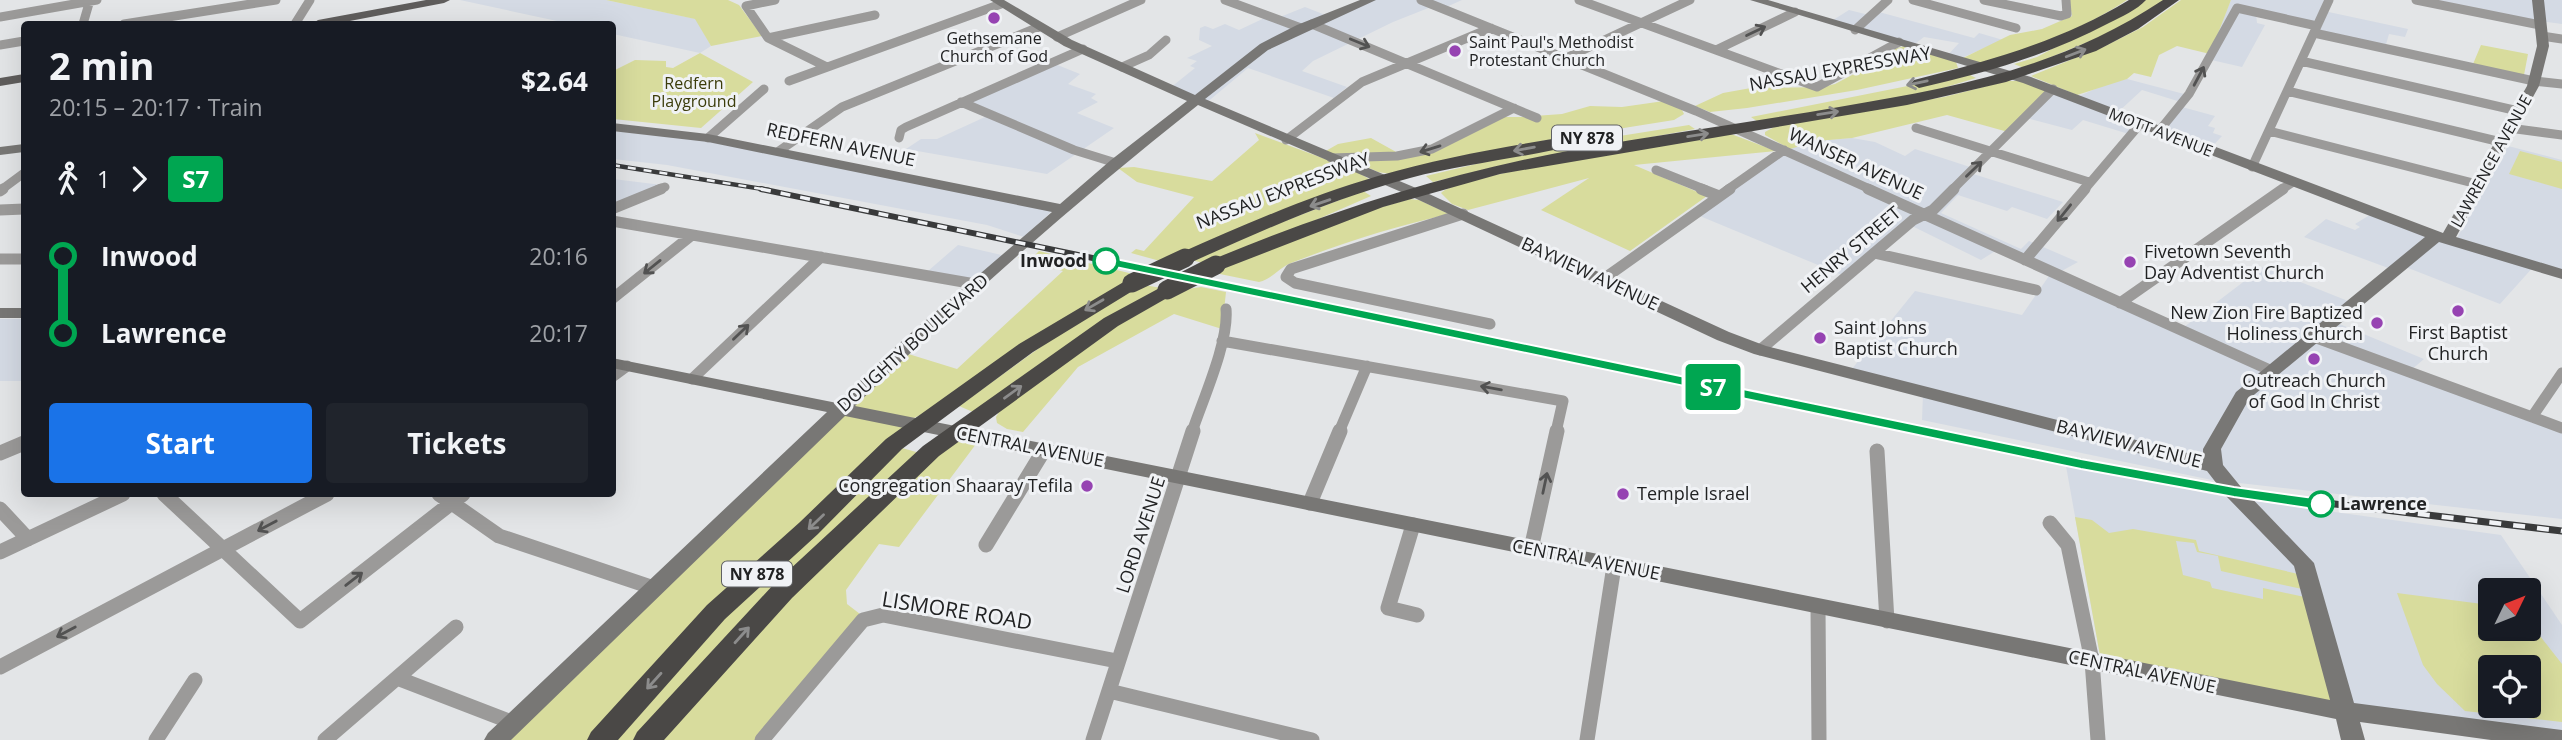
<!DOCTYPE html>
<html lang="en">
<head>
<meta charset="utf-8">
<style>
  :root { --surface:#171b24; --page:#20242c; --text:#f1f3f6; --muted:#9ea1a6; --accent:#1a73e8 }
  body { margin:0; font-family:"Open Sans",sans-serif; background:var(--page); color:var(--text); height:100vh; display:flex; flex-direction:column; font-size:26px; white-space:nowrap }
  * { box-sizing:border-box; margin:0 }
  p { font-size:23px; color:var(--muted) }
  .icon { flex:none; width:38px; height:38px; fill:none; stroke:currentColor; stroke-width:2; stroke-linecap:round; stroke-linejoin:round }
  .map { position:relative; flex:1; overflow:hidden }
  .sheet { position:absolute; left:21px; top:21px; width:595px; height:476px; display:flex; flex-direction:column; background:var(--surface); border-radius:7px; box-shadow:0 7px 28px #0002 }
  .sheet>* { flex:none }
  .badge { padding:0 14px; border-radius:5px; font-size:24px; line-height:46px }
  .needle { width:46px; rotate:47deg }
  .buttons { position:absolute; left:2478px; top:578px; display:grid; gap:14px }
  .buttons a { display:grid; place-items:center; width:63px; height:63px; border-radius:7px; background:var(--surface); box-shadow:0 7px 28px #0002; font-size:35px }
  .map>.badge { position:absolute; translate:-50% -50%; box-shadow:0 0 0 4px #fff }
  .legs { display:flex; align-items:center; gap:10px; height:77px; padding:0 28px; font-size:23px }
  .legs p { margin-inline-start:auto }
  .overview { display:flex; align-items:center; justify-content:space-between; height:119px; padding:0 28px }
  h1 { font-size:38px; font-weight:700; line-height:52px }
  .primary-button { display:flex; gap:14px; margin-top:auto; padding:14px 28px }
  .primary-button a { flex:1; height:80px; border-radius:7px; background:var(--accent); color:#fff; font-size:28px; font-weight:700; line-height:80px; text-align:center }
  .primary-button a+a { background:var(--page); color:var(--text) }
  ul { padding:0 28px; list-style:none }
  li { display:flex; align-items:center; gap:24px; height:77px; font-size:26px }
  li i { display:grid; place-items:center; width:10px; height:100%; margin:0 9px; background:currentColor }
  li i::after { content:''; width:18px; height:18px; margin:-9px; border:5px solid; border-radius:50%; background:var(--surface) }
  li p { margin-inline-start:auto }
  li:first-child i { background:linear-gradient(#0000 50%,currentColor 0) }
  li:last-child i { background:linear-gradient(currentColor 50%,#0000 0) }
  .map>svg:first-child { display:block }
  .built { fill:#d4dae4; fill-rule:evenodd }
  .green { fill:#d8dc9d; fill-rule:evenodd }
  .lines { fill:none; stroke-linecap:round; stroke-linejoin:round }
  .street-far2 { stroke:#9b9a99; stroke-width:9 }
  .street-far1 { stroke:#9b9a99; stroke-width:11 }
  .street { stroke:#9b9a99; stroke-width:15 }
  .secondary { fill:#787775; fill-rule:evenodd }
  .primary { fill:#5f5d5c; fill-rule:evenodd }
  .highway { fill:#4a4846; fill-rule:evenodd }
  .rail-far2-casing { stroke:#393a3b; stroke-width:4.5 }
  .rail-far1-casing { stroke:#393a3b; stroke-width:6 }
  .rail-casing { stroke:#393a3b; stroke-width:7 }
  .rail-far2 { stroke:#f0f2f5; stroke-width:2.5; stroke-dasharray:8; stroke-linecap:butt }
  .rail-far1 { stroke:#f0f2f5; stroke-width:3.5; stroke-dasharray:10; stroke-linecap:butt }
  .rail { stroke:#f0f2f5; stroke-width:4.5; stroke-dasharray:12; stroke-linecap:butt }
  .highway-bridge { stroke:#4a4846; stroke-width:19 }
  .oneway { stroke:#525252 }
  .oneway2 { stroke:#8c8c8c }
  .line-1 { fill:#00a651; stroke:#fff; stroke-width:2 }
  .poi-dot { fill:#9643b2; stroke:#f0f2f5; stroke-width:2.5 }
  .stop-1-dot { fill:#fff; stroke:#00a651; stroke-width:3.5 }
  .labels { text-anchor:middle; stroke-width:6; stroke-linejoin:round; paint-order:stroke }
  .far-poi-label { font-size:16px; fill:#212223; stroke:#f0f2f5 }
  .far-park-label { font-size:16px; fill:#3c3d0b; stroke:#f0f2f5 }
  .far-street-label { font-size:16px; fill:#212223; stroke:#f0f2f5 }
  .shield { fill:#f0f2f5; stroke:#5f6062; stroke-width:2 }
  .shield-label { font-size:16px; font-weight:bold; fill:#212223 }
  .street-label { font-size:18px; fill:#212223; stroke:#f0f2f5 }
  .poi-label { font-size:18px; fill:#212223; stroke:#f0f2f5; text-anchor:start }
  .stop-label { font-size:18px; font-weight:bold; fill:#212223; stroke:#f0f2f5; text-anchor:end }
  .near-street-label { font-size:21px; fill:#212223; stroke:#f0f2f5 }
</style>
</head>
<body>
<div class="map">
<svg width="2562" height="740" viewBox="0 0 2562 740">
  <rect width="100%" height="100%" fill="#e3e5e7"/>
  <path class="built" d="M460,0H606L696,19L711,46L700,53L613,34L612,24H571Z
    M1365,0H1462L1444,8L1436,5L1393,22L1313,61L1302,71L1347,87L1334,98L1248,68L1205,104L1170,88L1195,68L1190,66L1197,61L1187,58L1212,46L1199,40L1200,28L1205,26L1213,29L1225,24L1239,30L1273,14L1280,17L1305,7L1328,16Z
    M2231,0H2327L2324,11L2408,29L2405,37L2389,34L2385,48L2315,32L2318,26L2256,13L2257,23L2265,25L2242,67L2207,59Z
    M2417,0H2562V24L2540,21Z
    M1849,10L1873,16L1879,12L1974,38L1979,33L2003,40L1959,59L1947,56L1959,43L1924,37L1912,46L1830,22Z
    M1055,64L1080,74L1068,84L1096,94L1091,98L1098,102L1077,113L1114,128L1047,174L906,149L921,139H937L985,117L960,105Z
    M2127,79L2188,95L2184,103L2142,90L2116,114L2142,124L2132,135L2083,120L2072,130L2023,117L2048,88L2075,98L2106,84Z
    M2182,107L2215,116L2208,126L2215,128L2213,133L2222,136L2208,151L2158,131Z
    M613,131L702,140L1053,210L1024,237L987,225L667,165L613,159Z
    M1852,138L1875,142L1905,156L1915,149L1973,168L1970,173L2063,202L2047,219L2012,207L2007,211L1958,195L1941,213L2021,249L2029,241L2078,262L2058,273L2180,330L2263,267L2348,301L2325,318L2424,359L2410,371L2562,427V519L2212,480L1922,420L1923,394L1847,375L1915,291L2022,315L2051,273L2000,248L1981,260L1910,225L1847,277L1695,214L1784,150L1817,141Z
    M2508,146L2562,160V272L2535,265L2500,304L2398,264L2391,269L2304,237L2326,219L2355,230L2360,227L2355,224L2373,213L2456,240Z
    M613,179L662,185L613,205Z
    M958,245L1006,256L979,280L928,271Z
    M0,319H24V381H0Z
    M2066,466L2226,497L2501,535L2562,625V735L2338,708L2101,661ZM2490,590H2529V628H2490ZM2490,667H2529V705H2490Z"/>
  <path class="green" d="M606,0H728L739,5L762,36L711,46L695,19Z
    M2069,0H2127C2091,24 2025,55 1983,62C1976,63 1968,60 1961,59L2010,35L2042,29L2072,16Z
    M2144,0H2166L2132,24L2024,68L2014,64L2037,57Z
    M2181,0H2231L2210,54L2177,46L2159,55L2151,77L2134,73L2127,79L2077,95L2031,76L2105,46L2143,27Z
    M2481,45L2528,54L2524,75L2473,64Z
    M1904,46L1956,62L1958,68L1857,90L1747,108L1710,112L1695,106L1723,93L1751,88L1823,87L1835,84L1869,66L1891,50Z
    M700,53L753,82L701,128L613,119V71L635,60L666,61V67L673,68Z
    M1968,74L1976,78L1923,94L1758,122L1751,117Z
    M2007,81H2023L2046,91L2008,132L1947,115L1852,138L1817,141L1790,149L1765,135V132L1776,126L1944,97Z
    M1664,101L1682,110L1684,114L1674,120L1542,141L1391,174L1378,172L1354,161L1396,159L1501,117H1522L1562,114L1590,106L1622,107Z
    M1689,125L1695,129L1507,164L1433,182L1426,176L1538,149Z
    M1255,133L1352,169L1369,179L1160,261L1131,253L1136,249L1144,251L1194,197L1137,182L1118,168L1134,167L1212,181L1259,140Z
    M1731,134L1776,151L1634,165L1707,196L1630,251L1541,210L1589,178L1468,210L1452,204L1441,193C1458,174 1690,141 1731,134Z
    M1371,138L1398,153L1345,156L1324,152L1338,144Z
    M2520,151L2562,162V189L2509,174Z
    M1363,191L1371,196L1213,265L1186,259Z
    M1410,199L1419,200L1449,214C1396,226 1342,243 1291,263C1280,267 1272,279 1259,282L1215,273L1304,229Z
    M1039,251L1129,273L1131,274L1123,280L1131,282L924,413L914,418L842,409L902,352L957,369L1063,271L1018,258L1022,253L1035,255Z
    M1139,284L1161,288L973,412L959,406L1078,320Z
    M1201,287L1226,292L1222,329L1174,314L1078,367L1023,432L1007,429L997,423L996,417L1002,407L1126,319L1174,291Z
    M840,410L907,426L595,740H499Z
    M952,439L979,440L899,547L879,544L846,590L847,604L860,614L756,740H650L782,595Z
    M902,448L927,455L642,740H610L653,685Z
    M2075,517L2092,520L2109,533L2133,529L2196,540L2199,551L2307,576L2311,591L2221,571L2218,556L2197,552L2194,543L2176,541L2183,575L2210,582L2212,588L2263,599V588L2314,599L2342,709L2101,661Z
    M2397,593L2490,605V628H2529V622L2562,664V722L2465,711L2437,684L2423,665ZM2490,667H2529V705H2490Z"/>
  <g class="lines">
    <path class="street-far2" d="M775,0L746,6L768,38L827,67
      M1225,0L1301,28
      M1421,0L1696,111L1872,190
      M1579,0L1817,87L1899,42
      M1913,0L2016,28
      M1984,0L2061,16L2067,14L2066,0
      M2416,0L2540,25
      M0,17L97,0
      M83,24L90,0
      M124,24L276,0
      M295,24L310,0
      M1312,24L1537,118
      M1855,30L1888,0
      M2314,33L2534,81L2562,84
      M2542,36L2562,39
      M1057,37L1141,0
      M768,38L875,15
      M0,45L24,41
      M1716,50L1795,12
      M1566,58L1690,0
      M2301,61L2518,111
      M1122,67L1149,55L1166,40
      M789,81L1001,4
      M2287,91L2501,142
      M961,102L1074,150L1116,163
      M1916,128L2089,182
      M2509,128L2562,135
      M2159,131L2189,94L2237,8L2317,26
      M2269,131L2477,184
      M708,138L764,89
      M899,138L901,130L906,127L1083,49
      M1286,140L1362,82L1491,28
      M779,151L842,107L1039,27
      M1331,158L1397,156L1432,149L1514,108
      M2252,167L2329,0
      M1656,170L1706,190
      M1,190L24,173
      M657,190L665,187
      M1727,190L1784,150
      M1952,190L2053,89
      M2084,190L2140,124
      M2281,190L2293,182"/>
    <path class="street-far1" d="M1701,189L1719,196
      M1868,189L2272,371
      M0,191L3,189
      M612,209L661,189
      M0,210L24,209
      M1463,214L1291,269L1286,277L1295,283L1490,324
      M612,221L975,284
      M1874,253L2036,290
      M0,259H24
      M2025,260L2085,189
      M1602,280L1730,189
      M612,299L692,235
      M2120,303L2283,189
      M2314,337L2562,428
      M1222,341L1563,401L1556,432
      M1760,350L1913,220L1933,210L1954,189
      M612,377L627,366
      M692,379L821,257
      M2532,417L2562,373
      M1192,432C1203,399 1229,342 1226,309
      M1339,432L1367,366"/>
    <path class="street" d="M1877,451L1887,621
      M0,453L24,443
      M164,494L300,621L463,494
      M439,494L499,536L654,588
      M1310,503L1340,431
      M0,509L28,539
      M2050,523L2068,545L2092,661L2098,740
      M1413,525L1388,608L1417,615
      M986,545L1044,450
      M1531,549L1557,431
      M0,552L123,494
      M1818,607L1819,740
      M0,667L327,494
      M397,678L514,723
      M1109,691L1312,740
      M156,740L195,680
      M325,740L456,627
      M762,740L863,620L883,615L1117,661
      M1093,740L1193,431
      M1587,740L1614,566"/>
    <path class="secondary" d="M990,0H1004L1072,40L1195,95L1260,44L1297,25L1360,0H1376L1268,50L1205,99L1416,188L1729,332L1766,346L2203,457V449L2236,392L2425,237L2023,83L1750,0H1768L2031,77L2443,233L2527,86L2537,46L2532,0H2544L2549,46L2539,86L2456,237L2562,269V279L2439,242L2249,399L2221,449L2223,465L2241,487L2314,563L2354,703L2562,730V740H2491L2360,722L2365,740H2341L2336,719L845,416L511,740H484L488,733L827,412L612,368V358L837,403L904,339L1052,212L708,142L612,131V123L708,134L1060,204L1111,160L1187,101L1064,46ZM1198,105L1406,194L1717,340L1754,354L2207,471L2227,497L2294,566L2330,700L855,406C964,300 1078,200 1198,105Z
      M24,144V152L0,155V147Z
      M0,308H24V318H0Z"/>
    <path class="primary" d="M426,0H450L444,3L334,24H312L318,20Z
      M24,74V82L0,86V78Z"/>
    <path class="highway" d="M2129,0H2146C2137,10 2121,17 2109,23C2049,55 1985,73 1919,88L1911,83L1914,80C1990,61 2061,41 2129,0Z
      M2163,0H2179L2138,29L2096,51L2006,82L1907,105L1500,174L1383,207L1223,269H1209L1207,265L1209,261C1329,211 1450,172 1578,149C1665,134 1752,122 1839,107C1958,87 2061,68 2163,0Z
      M1577,135L1585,140L1583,143C1526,158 1467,163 1410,178C1335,198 1263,230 1192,262L1185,264L1176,258L1178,254C1244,225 1309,196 1378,176C1443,157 1510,146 1577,135Z
      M1132,277L1142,283L1139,287L1033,352L902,449L818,534L725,619L618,740H587L591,732L707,605L800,522L886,439L1019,344Z
      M1167,284L1177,290L1174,294L1118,326L939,456L792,598L664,740H633L637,732L774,584L923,446L1104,318Z"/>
    <g class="rail-far2-casing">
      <path id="rail-far2" d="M612,165L769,190"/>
    </g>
    <g class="rail-far1-casing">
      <path id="rail-far1" d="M761,189L1929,432"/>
    </g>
    <g class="rail-casing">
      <path id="rail" d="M1921,431L2234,492L2562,531"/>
    </g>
    <use href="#rail-far2" class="rail-far2"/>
    <use href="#rail-far1" class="rail-far1"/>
    <use href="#rail" class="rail"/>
    <path class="highway-bridge" d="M1132,283L1185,258
      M1167,290L1216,265"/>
  </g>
  <defs><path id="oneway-shaft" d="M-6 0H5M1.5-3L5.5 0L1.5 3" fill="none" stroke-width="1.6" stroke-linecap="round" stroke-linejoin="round" transform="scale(1.75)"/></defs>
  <g class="oneway">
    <use href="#oneway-shaft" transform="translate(1756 31) rotate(-26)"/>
    <use href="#oneway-shaft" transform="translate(1360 43) rotate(22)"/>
    <use href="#oneway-shaft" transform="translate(2199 76) rotate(-62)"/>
    <use href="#oneway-shaft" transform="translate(1430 149) rotate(163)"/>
    <use href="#oneway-shaft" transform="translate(1974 169) rotate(-44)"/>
    <use href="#oneway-shaft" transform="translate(2064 213) rotate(129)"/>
    <use href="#oneway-shaft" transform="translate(652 267) rotate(141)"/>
    <use href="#oneway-shaft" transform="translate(741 332) rotate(-44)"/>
    <use href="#oneway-shaft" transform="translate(1491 388) rotate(-170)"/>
    <use href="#oneway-shaft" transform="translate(1545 483) rotate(-78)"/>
    <use href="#oneway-shaft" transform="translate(267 526) rotate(152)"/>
    <use href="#oneway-shaft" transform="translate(354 579) rotate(-38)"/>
    <use href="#oneway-shaft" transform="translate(66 632) rotate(152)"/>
  </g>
  <g class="oneway2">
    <use href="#oneway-shaft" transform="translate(2076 53) rotate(-21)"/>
    <use href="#oneway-shaft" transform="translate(1917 83) rotate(168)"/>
    <use href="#oneway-shaft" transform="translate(1828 113) rotate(-9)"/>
    <use href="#oneway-shaft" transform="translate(1698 135) rotate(-9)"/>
    <use href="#oneway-shaft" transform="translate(1524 149) rotate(170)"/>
    <use href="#oneway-shaft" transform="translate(1320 203) rotate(161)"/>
    <use href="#oneway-shaft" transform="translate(1094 305) rotate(150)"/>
    <use href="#oneway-shaft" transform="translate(1013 392) rotate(-36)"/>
    <use href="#oneway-shaft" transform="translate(816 522) rotate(136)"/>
    <use href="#oneway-shaft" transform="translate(742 635) rotate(-48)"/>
    <use href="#oneway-shaft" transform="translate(654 681) rotate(132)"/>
  </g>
  <path class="line-1" d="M1106,257L2081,459L2234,487L2321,499L2329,504L2321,510L2234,497L2081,469L1101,264V259Z"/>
  <g class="poi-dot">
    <circle cx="994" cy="18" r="7"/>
    <circle cx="1455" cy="51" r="7"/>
    <circle cx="2130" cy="262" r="7"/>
    <circle cx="2458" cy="311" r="7"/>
    <circle cx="2377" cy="323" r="7"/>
    <circle cx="1820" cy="338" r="7"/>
    <circle cx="2314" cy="359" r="7"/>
    <circle cx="1087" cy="486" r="7"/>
    <circle cx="1623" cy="494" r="7"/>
  </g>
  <g class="stop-1-dot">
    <circle cx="1106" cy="261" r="12"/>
    <circle cx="2321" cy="504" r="12"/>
  </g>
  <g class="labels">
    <g class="far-poi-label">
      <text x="994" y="44">Gethsemane<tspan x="994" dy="18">Church of God</tspan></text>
      <text x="1469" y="48" text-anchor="start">Saint Paul's Methodist<tspan x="1469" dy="18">Protestant Church</tspan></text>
    </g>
    <g class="far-park-label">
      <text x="694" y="89">Redfern<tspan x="694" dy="18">Playground</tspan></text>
    </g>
    <g class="far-street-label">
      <text transform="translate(2161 132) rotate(21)" y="6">MOTT AVENUE</text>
      <text transform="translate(2491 161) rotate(-61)" y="6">LAWRENCE AVENUE</text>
    </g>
    <g class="shield">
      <rect x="1552" y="125.5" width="70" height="25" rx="5"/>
      <rect x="722" y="561.5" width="70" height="25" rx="5"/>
    </g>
    <g class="shield-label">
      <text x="1587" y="144">NY 878</text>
      <text x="757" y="580">NY 878</text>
    </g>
    <g class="street-label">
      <text transform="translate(1840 69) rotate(-10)" y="6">NASSAU EXPRESSWAY</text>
      <text transform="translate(841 145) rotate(12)" y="6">REDFERN AVENUE</text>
      <text transform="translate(1856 164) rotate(25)" y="6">WANSER AVENUE</text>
      <text transform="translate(1283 191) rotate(-21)" y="6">NASSAU EXPRESSWAY</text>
      <text transform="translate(1851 250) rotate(-40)" y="6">HENRY STREET</text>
      <text transform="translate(1590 274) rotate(25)" y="6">BAYVIEW AVENUE</text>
      <text transform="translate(913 343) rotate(-42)" y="6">DOUGHTY BOULEVARD</text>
      <text transform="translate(2129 444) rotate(14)" y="6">BAYVIEW AVENUE</text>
      <text transform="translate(1030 447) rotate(11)" y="6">CENTRAL AVENUE</text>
      <text transform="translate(1141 535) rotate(-72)" y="6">LORD AVENUE</text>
      <text transform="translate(1586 560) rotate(11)" y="6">CENTRAL AVENUE</text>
      <text transform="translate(2142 672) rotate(12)" y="6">CENTRAL AVENUE</text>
    </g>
    <g class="poi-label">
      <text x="2144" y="258">Fivetown Seventh<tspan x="2144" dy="21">Day Adventist Church</tspan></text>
      <text x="2363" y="319" text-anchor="end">New Zion Fire Baptized<tspan x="2363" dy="21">Holiness Church</tspan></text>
      <text x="1834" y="334">Saint Johns<tspan x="1834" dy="21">Baptist Church</tspan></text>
      <text x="2458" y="339" text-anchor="middle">First Baptist<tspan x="2458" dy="21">Church</tspan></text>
      <text x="2314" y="387" text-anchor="middle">Outreach Church<tspan x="2314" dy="21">of God In Christ</tspan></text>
      <text x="1073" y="492" text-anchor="end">Congregation Shaaray Tefila</text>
      <text x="1637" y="500">Temple Israel</text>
    </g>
    <g class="stop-label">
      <text x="1087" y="267">Inwood</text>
      <text x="2340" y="510" text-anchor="start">Lawrence</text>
    </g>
    <g class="near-street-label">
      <text transform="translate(957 611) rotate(9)" y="7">LISMORE ROAD</text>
    </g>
  </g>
</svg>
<div class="buttons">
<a><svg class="needle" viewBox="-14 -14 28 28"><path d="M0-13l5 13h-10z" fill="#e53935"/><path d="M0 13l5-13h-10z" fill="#9ea1a6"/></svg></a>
<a><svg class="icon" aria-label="locate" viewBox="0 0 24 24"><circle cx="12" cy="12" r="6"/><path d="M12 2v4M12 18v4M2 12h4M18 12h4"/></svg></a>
</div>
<b class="badge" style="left:1713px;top:387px;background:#00a651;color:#fff">S7</b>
<section class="sheet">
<div class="overview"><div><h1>2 min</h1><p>20:15 – 20:17 · Train</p></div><b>$2.64</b></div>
<div class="legs"><svg class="icon" aria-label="walk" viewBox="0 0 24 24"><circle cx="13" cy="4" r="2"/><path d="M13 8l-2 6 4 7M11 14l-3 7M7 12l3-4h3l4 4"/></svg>1<svg class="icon" aria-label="forward" viewBox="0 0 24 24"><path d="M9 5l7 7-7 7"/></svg><b class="badge" style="background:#00a651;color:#fff">S7</b></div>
<ul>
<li><i style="color:#00a651"></i><b>Inwood</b><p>20:16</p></li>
<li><i style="color:#00a651"></i><b>Lawrence</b><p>20:17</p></li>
</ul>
<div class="primary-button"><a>Start</a><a>Tickets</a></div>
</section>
</div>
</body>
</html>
